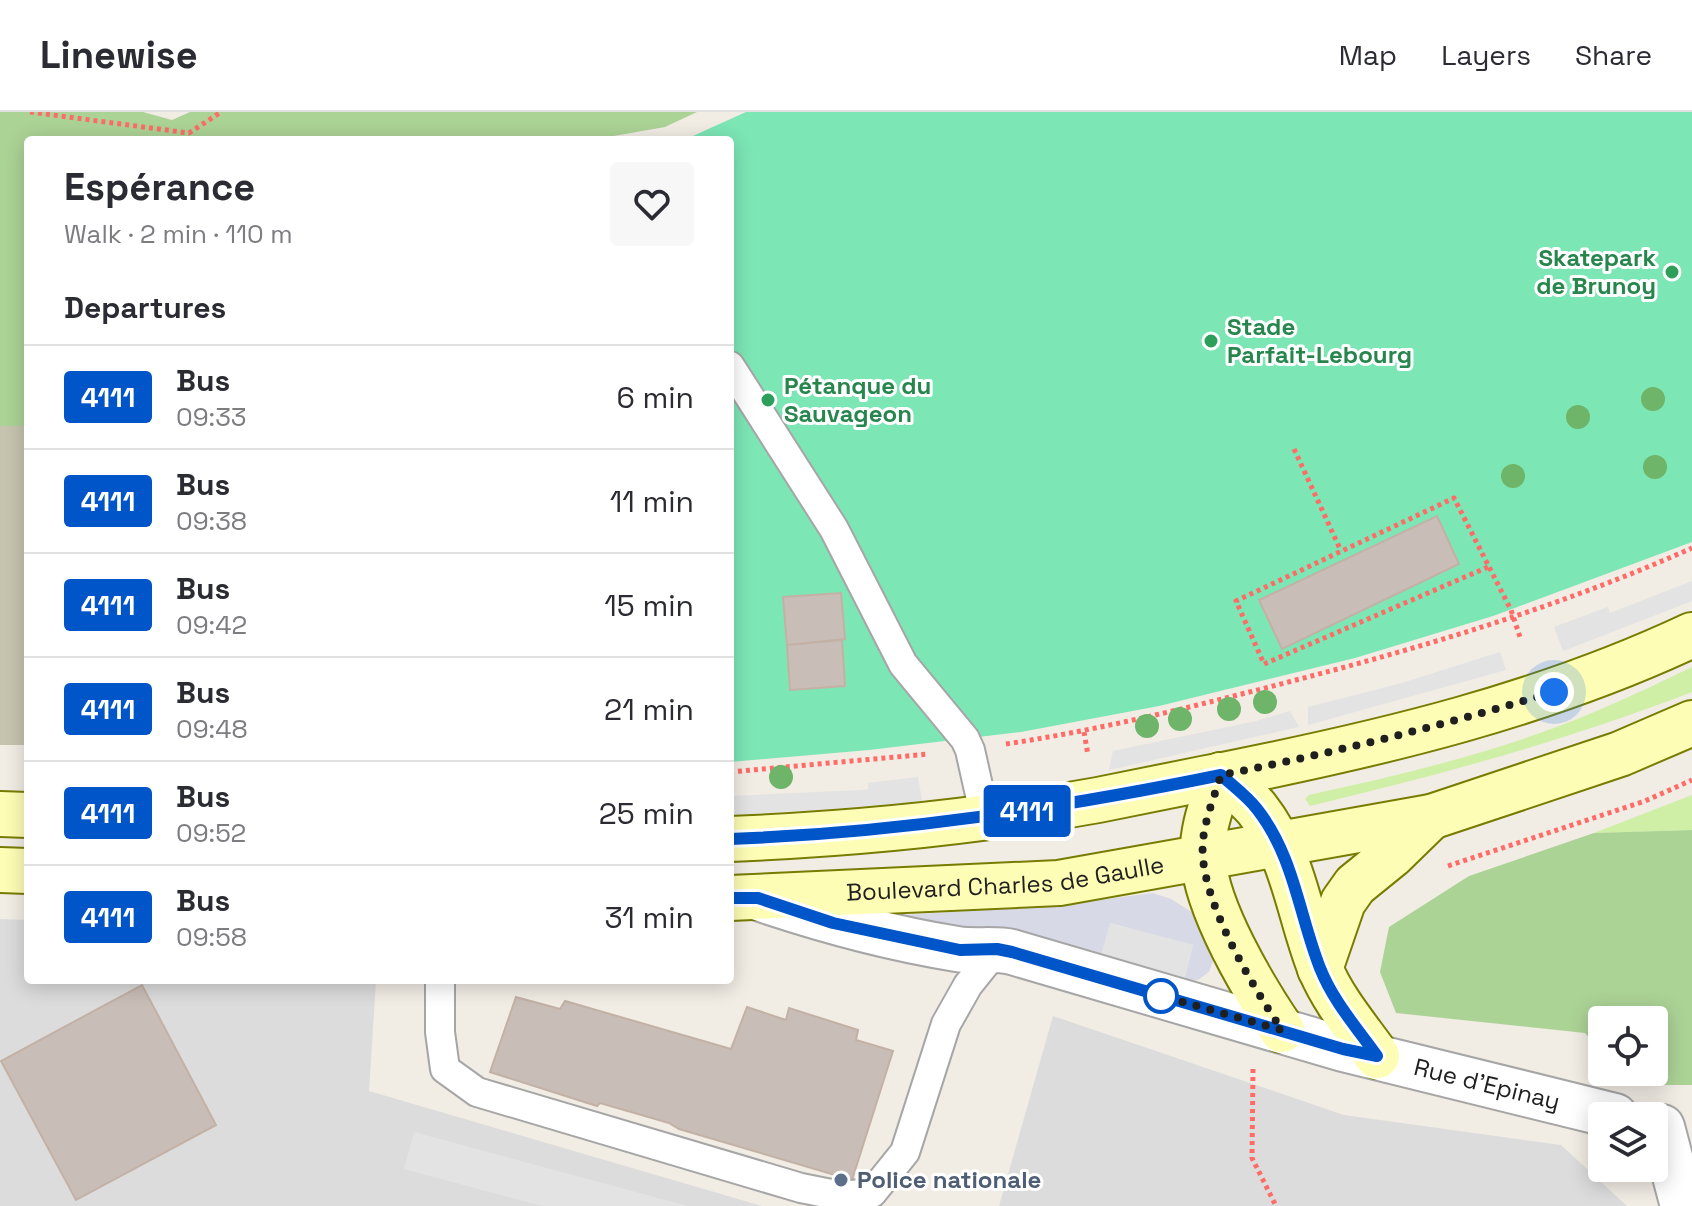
<!DOCTYPE html>
<html lang="en">
<head>
<meta charset="utf-8">
<style>
  :root { --surface:#fff; --page:#f7f7f7; --text:#2b2b33; --muted:#7c7c81; --line:#e1e1e2 }
  body { margin:0; font-family:"Space Grotesk",sans-serif; background:var(--page); color:var(--text); height:100vh; display:flex; flex-direction:column; font-size:30px; white-space:nowrap }
  * { box-sizing:border-box; margin:0 }
  p { font-size:26px; color:var(--muted) }
  .icon { flex:none; width:44px; height:44px; fill:none; stroke:currentColor; stroke-width:2; stroke-linecap:round; stroke-linejoin:round }
  .map { position:relative; flex:1; overflow:hidden }
  .side { position:absolute; left:24px; top:24px; width:710px; height:848px; display:flex; flex-direction:column; background:var(--surface); border-radius:8px; box-shadow:0 4px 20px #0003 }
  .side>* { flex:none }
  .badge { padding:0 16px; border-radius:6px; font-size:28px; line-height:52px }
  .fabs { position:absolute; left:1588px; top:894px; display:grid; gap:16px }
  .fabs a { display:grid; place-items:center; width:80px; height:80px; border-radius:8px; background:var(--surface); box-shadow:0 4px 20px #0003; font-size:40px }
  .you { position:absolute; width:40px; height:40px; margin:-20px; border:6px solid #fff; border-radius:50%; background:#1a73e8; box-shadow:0 0 0 12px #1a73e833 }
  .map>.badge { position:absolute; translate:-50% -50%; box-shadow:0 0 0 4px #fff }
  h2 { padding:0 40px; font-size:30px; line-height:72px }
  .round { display:grid; place-items:center; flex:none; width:84px; height:84px; border-radius:8px; background:var(--page) }
  .headline { display:flex; align-items:center; justify-content:space-between; height:136px; padding:0 40px }
  h1 { font-size:38px; font-weight:700; line-height:60px }
  ul { padding:0; list-style:none }
  li { display:flex; align-items:center; gap:24px; height:104px; padding:0 40px; border-top:2px solid var(--line) }
  li div { flex:1 }
  li b { display:block; font-size:30px }
  li em { font-style:normal }
  li .badge { min-width:88px; font-weight:700; text-align:center }
  header { display:flex; align-items:center; gap:48px; box-sizing:border-box; height:112px; padding:0 40px; background:var(--surface); border-bottom:2px solid var(--line) }
  header strong { font-size:38px }
  nav { display:flex; gap:44px; margin-inline-start:auto; font-size:28px }
  .map>svg:first-child { display:block }
  .residential { fill:#dddcdc }
  .construction { fill:#c6c4af }
  .grass { fill:#cfefa6 }
  .forest { fill:#acd396 }
  .pitch { fill:#7ce6b5 }
  .parking { fill:#e3e3e3 }
  .plaza { fill:#d8d9e6 }
  .building { fill:#c9bdb7; stroke:#c3b1a5; stroke-width:2 }
  .lines { fill:none; stroke-linecap:round; stroke-linejoin:round }
  .lane-casing { stroke:#a6a6a6; stroke-width:32 }
  .street-casing { stroke:#a6a6a6; stroke-width:48 }
  .secondary-casing { stroke:#777c00; stroke-width:48 }
  .path { stroke:#ff6c67; stroke-width:5; stroke-dasharray:4 4; stroke-linecap:butt }
  .lane { stroke:#fff; stroke-width:28 }
  .street { stroke:#fff; stroke-width:44 }
  .secondary { stroke:#fefdb5; stroke-width:44 }
  .tree { fill:#6eb469 }
  .line-casing { stroke:#fff; stroke-width:18 }
  .line { stroke:#0055c8; stroke-width:12 }
  .walk { stroke:#1f1f1f; stroke-width:8; stroke-dasharray:0 14.4 }
  .leisure-dot { fill:#2e9e5b; stroke:#fff; stroke-width:3 }
  .stop-dot { fill:#fff; stroke:#0055c8; stroke-width:4 }
  .service-dot { fill:#5c6f8a; stroke:#fff; stroke-width:3 }
  .labels { text-anchor:middle; stroke-width:6; stroke-linejoin:round; paint-order:stroke }
  .leisure-label { font-size:24px; font-weight:bold; fill:#27864d; stroke:#fff; text-anchor:start }
  .street-label { font-size:24px; fill:#1f1f1f; stroke:#fff }
  .service-label { font-size:24px; font-weight:bold; fill:#4e5e75; stroke:#fff; text-anchor:start }
</style>
</head>
<body>
<header>
<strong>Linewise</strong>
<nav><a>Map</a><a>Layers</a><a>Share</a></nav>
</header>
<div class="map">
<svg width="1692" height="1094" viewBox="0 0 1692 1094">
  <rect width="100%" height="100%" fill="#f1ece4"/>
  <path class="residential" d="M0,807L28,808V868H376L369,979L762,1094H0Z
    M1053,904L1344,1003L1561,1033L1627,1094H999Z"/>
  <path class="construction" d="M0,128L28,129V633H0Z"/>
  <path class="grass" d="M1692,555V580C1568,628 1440,663 1310,694L1305,687L1309,683C1386,666 1465,648 1540,621C1592,603 1642,579 1692,555Z
    M1692,683V718L1594,721Z"/>
  <path class="forest" d="M0,0H143L172,8L190,0H697L665,15L591,28H28V314H0Z
    M1692,718V973H1629L1618,960H1654V908H1602V941L1585,921L1396,901L1380,860L1389,815L1469,764L1594,721Z"/>
  <path class="pitch" d="M746,0H1692V430L1493,504L1355,546L1159,594L1021,620L869,638L730,650V28H684Z"/>
  <path class="parking" d="M1692,469V489L1563,539L1554,515L1608,495L1610,501Z
    M1500,540L1506,558L1308,613V595L1402,571Z
    M1290,599L1299,615L1109,658L1113,639L1256,609Z
    M918,665L922,689L832,697L730,703V684L862,678L868,677V671Z
    M1109,811L1193,833L1184,869L1100,847Z
    M414,1020L688,1094H542L404,1057Z"/>
  <path class="plaza" d="M1153,781L1171,787L1195,802L1213,833V849L1209,860L1198,868L1184,869L1193,833L1110,811L1100,847L983,825L901,806L904,803L1061,793Z"/>
  <path class="building" d="M1437,404L1459,452L1282,537L1259,488Z
    M841,481L845,527L787,533L783,485Z
    M842,528L845,574L790,578L787,533Z
    M142,873L216,1013L76,1088L1,949Z
    M516,885L560,897L565,889L731,937L747,895L786,908L789,896L858,918L856,928L893,939L852,1068L679,1017L669,1011L600,991L597,994L490,960Z"/>
  <g class="lines">
    <g class="lane-casing">
      <path id="lane" d="M730,254L834,417L903,552L965,627L970,638L985,705
        M440,868V920L445,957L477,980L801,1076L841,1084L872,1081L905,1040L946,912L968,873L997,837"/>
    </g>
    <g class="street-casing">
      <g id="street">
        <path id="s1" d="M758,786C823,808 889,826 957,837C975,840 994,836 1012,840L1343,937L1615,1004"/>
        <path d="M1662,1015L1683,1094"/>
      </g>
    </g>
    <g class="secondary-casing">
      <g id="secondary">
        <path d="M1221,663C1233,674 1247,685 1257,697C1294,744 1299,803 1320,856C1333,888 1357,916 1377,944"/>
        <path d="M1221,663C1213,689 1201,718 1203,746C1207,798 1253,875 1282,918"/>
        <path d="M0,702L28,703"/>
        <path d="M730,727C853,722 977,710 1098,688C1139,680 1181,671 1223,663C1384,631 1543,593 1692,523"/>
        <path d="M0,758L28,759"/>
        <path id="s2" d="M730,786L1059,771L1431,705L1620,642L1692,611"/>
        <path d="M1320,857L1343,790L1355,773L1392,743L1431,705"/>
      </g>
    </g>
    <path class="path" d="M30,0L189,21L221,0
      M1294,337L1341,439
      M1488,455L1264,552L1236,489L1454,386L1511,498L1520,525
      M1084,620L1088,643
      M1006,632C1105,617 1200,593 1296,568C1431,533 1564,493 1692,436
      M730,660L929,642
      M1448,754L1645,689L1692,668
      M1253,957L1252,1046L1276,1094"/>
    <use href="#lane" class="lane"/>
    <use href="#street" class="street"/>
    <use href="#secondary" class="secondary"/>
  </g>
  <g class="tree">
    <circle cx="1653" cy="287" r="12"/>
    <circle cx="1578" cy="305" r="12"/>
    <circle cx="1655" cy="355" r="12"/>
    <circle cx="1513" cy="364" r="12"/>
    <circle cx="1265" cy="590" r="12"/>
    <circle cx="1229" cy="597" r="12"/>
    <circle cx="1180" cy="607" r="12"/>
    <circle cx="1147" cy="614" r="12"/>
    <circle cx="781" cy="665" r="12"/>
  </g>
  <g class="lines">
    <g class="line-casing">
      <path id="line" d="M730,727C896,721 1059,696 1221,663C1233,674 1247,684 1257,697C1294,744 1299,803 1320,856C1333,889 1357,916 1377,944L1343,937L1012,840L997,837L960,838L833,811L758,786H730"/>
    </g>
    <use href="#line" class="line"/>
    <path class="walk" d="M1161,884L1151,881L1282,918C1253,875 1207,798 1203,746C1200,718 1213,689 1221,663C1334,641 1444,613 1554,580"/>
  </g>
  <g class="leisure-dot">
    <circle cx="1672" cy="160" r="8"/>
    <circle cx="1211" cy="229" r="8"/>
    <circle cx="768" cy="288" r="8"/>
  </g>
  <circle class="stop-dot" cx="1161" cy="884" r="16"/>
  <circle class="service-dot" cx="841" cy="1068" r="8"/>
  <g class="labels">
    <g class="leisure-label">
      <text x="1656" y="154" text-anchor="end">Skatepark<tspan x="1656" dy="28">de Brunoy</tspan></text>
      <text x="1227" y="223">Stade<tspan x="1227" dy="28">Parfait-Lebourg</tspan></text>
      <text x="784" y="282">Pétanque du<tspan x="784" dy="28">Sauvageon</tspan></text>
    </g>
    <g class="street-label">
      <text dy="8" stroke="none"><textPath href="#s2" startOffset="276">Boulevard Charles de Gaulle</textPath></text>
      <text dy="8" stroke="none"><textPath href="#s1" startOffset="754">Rue d'Epinay</textPath></text>
    </g>
    <g class="service-label">
      <text x="857" y="1076">Police nationale</text>
    </g>
  </g>
</svg>
<div class="fabs">
<a><svg class="icon" aria-label="locate" viewBox="0 0 24 24"><circle cx="12" cy="12" r="6"/><path d="M12 2v4M12 18v4M2 12h4M18 12h4"/></svg></a>
<a><svg class="icon" aria-label="layers" viewBox="0 0 24 24"><path d="M12 4l9 5-9 5-9-5zM3 14l9 5 9-5"/></svg></a>
</div>
<div class="you" style="left:1554px;top:580px"></div>
<b class="badge" style="left:1027px;top:699px;background:#0055c8;color:#fff">4111</b>
<section class="side">
<div class="headline"><div><h1>Espérance</h1><p>Walk · 2 min · 110 m</p></div><a class="round"><svg class="icon" aria-label="heart" viewBox="0 0 24 24"><path d="M12 20l-8-8c-3-5 5-10 8-4 3-6 11-1 8 4z"/></svg></a></div>
<h2>Departures</h2>
<ul>
<li><span class="badge" style="background:#0055c8;color:#fff">4111</span><div><b>Bus</b><p>09:33</p></div><em>6 min</em></li>
<li><span class="badge" style="background:#0055c8;color:#fff">4111</span><div><b>Bus</b><p>09:38</p></div><em>11 min</em></li>
<li><span class="badge" style="background:#0055c8;color:#fff">4111</span><div><b>Bus</b><p>09:42</p></div><em>15 min</em></li>
<li><span class="badge" style="background:#0055c8;color:#fff">4111</span><div><b>Bus</b><p>09:48</p></div><em>21 min</em></li>
<li><span class="badge" style="background:#0055c8;color:#fff">4111</span><div><b>Bus</b><p>09:52</p></div><em>25 min</em></li>
<li><span class="badge" style="background:#0055c8;color:#fff">4111</span><div><b>Bus</b><p>09:58</p></div><em>31 min</em></li>
</ul>
</section>
</div>
</body>
</html>
